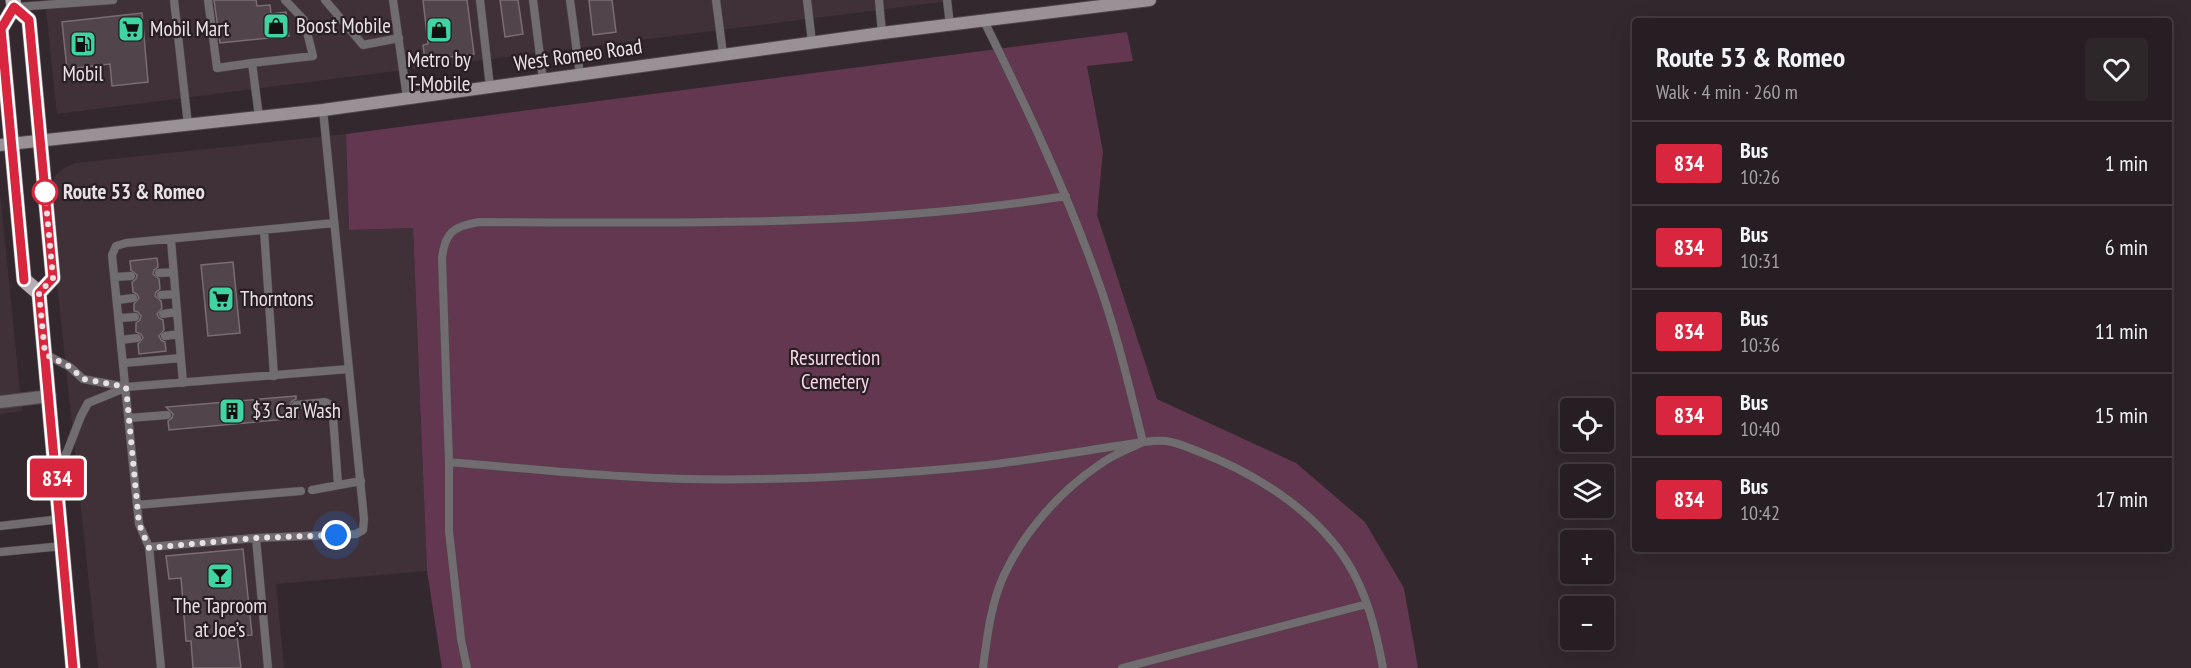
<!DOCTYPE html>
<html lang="en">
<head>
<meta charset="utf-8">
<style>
  :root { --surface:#261e22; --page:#2e272a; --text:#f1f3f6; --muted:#a4a2a5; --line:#423c40 }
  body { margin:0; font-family:"PT Sans Narrow",sans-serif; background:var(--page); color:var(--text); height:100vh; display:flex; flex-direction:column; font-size:22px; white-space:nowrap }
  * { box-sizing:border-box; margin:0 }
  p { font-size:20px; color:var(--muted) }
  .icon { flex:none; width:33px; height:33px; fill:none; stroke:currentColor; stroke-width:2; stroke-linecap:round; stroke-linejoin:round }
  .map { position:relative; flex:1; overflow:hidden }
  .panel { position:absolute; left:1632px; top:18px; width:540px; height:534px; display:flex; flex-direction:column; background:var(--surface); border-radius:6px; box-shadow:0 6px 24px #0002,0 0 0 2px var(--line) }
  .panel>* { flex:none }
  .badge { padding:0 12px; border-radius:4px; font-size:21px; line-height:39px }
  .tools { position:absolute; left:1560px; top:398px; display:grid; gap:12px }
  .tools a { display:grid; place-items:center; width:54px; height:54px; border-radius:6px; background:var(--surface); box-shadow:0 6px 24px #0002,0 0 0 2px var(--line); font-size:30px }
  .you { position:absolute; width:30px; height:30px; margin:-15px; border:4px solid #fff; border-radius:50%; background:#1a73e8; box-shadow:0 0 0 9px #1a73e833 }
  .map>.badge { position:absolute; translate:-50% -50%; box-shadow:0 0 0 3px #fff }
  .round { display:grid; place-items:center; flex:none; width:63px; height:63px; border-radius:6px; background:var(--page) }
  .summary { display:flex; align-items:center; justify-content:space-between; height:102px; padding:0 24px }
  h1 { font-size:28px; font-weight:700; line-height:45px }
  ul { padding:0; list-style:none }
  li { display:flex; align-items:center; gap:18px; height:84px; padding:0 24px; border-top:2px solid var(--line) }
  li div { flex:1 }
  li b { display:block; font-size:22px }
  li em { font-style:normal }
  li .badge { min-width:66px; font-weight:700; text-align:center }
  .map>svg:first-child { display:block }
  .built { fill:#403139 }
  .green { fill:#62374f }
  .building { fill:#51454b; stroke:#796d73; stroke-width:1.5 }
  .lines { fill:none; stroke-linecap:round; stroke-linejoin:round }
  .service-casing { stroke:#4f464a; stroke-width:9 }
  .minor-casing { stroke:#4f464a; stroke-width:14 }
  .secondary-casing { stroke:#4f464a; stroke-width:14 }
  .primary-casing { stroke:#4f464a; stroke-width:16 }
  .service { stroke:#716c6f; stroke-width:8 }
  .minor { stroke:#716c6f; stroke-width:12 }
  .secondary { stroke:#999195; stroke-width:12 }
  .primary { stroke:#b8adb2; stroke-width:15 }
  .line-casing { stroke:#fff; stroke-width:14 }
  .line { stroke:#d7263d; stroke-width:9 }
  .walk { stroke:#e8e1e4; stroke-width:6; stroke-dasharray:0 10.8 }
  .stop-dot { fill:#fff; stroke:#d7263d; stroke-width:3 }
  .labels { text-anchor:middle; stroke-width:4.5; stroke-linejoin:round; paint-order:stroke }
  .poi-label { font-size:21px; fill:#e8e1e4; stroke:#281e23; text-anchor:start }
  .street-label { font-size:21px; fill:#e8e1e4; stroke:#281e23 }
  .stop-label { font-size:21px; font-weight:bold; fill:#e8e1e4; stroke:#281e23; text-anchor:start }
  .park-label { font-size:21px; fill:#f8d7e8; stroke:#281e23 }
</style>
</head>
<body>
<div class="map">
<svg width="2191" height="668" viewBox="0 0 2191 668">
  <rect width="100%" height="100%" fill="#32282d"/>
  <path class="built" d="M45,0H957L57,114Z
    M346,134L349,230L413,228L427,571L276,584L284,668H98L48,199L50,187L55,176L64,168L75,163Z
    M0,193L22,411L0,414Z"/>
  <path class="green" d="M1127,32L1133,61L1087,66L1103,152L1097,215L1157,399L1296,463L1365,522L1404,588L1418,668H442L427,571L413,228L349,230L346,134Z"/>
  <path class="building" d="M214,0H256L257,6L270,5L271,14L286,12L289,36L220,43Z
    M423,0H467L474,54L425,60L423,45L428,44Z
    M500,0H518L523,34L505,37Z
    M589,0H612L616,32L593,35Z
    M142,13L148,82L112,86L110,64L67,69L62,22Z
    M157,258L158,267L154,270L153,274L159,279L160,289L156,292L155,296L161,301L162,308L157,314L159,318L163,320L164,330L159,336L161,340L165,342L166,351L139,354L138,344L143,338L141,334L136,332V323L140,320L141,316L138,312L134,311V304L139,298L137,294L133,292L132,282L136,279L137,275L131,270L130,261Z
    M233,262L240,333L208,336L201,265Z
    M296,396V399L292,401L290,405L292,409L297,411L298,418L169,430L168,421L172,418L173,414L166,407Z
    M243,549L252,635L237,636L241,668H193L191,641H186L181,578L169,579L166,556Z"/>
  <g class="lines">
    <g class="service-casing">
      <path id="service" d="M174,0L188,125
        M208,0L217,68L252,63
        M325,0L363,45L399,38
        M393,0L407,98
        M480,0L490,87
        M533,0L543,80
        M570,0L580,75
        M716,0L723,54
        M807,0L812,42
        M879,0L882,33
        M947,0L950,25
        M16,7L113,0
        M259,117L252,63L313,56L304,20L285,0
        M264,230L274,376
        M171,240L183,383
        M159,273L174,272
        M115,277L131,276
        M161,295L175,294
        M117,300L133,298
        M163,314L176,312
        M119,318L135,317
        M165,336L179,334
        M121,340L137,338
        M45,354L70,367L83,379L126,387L349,369
        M124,363L181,358
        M296,405L325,402L329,404L333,416L338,484
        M129,418L167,415
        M449,462C553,471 656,482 761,479C833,478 906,473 978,466C1033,460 1088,450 1143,442C1151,441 1159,440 1166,441C1176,442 1187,447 1197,451C1253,472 1313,509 1346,560C1367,593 1376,630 1383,668
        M57,467L67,452L81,416L88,403L125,388
        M312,490L361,481
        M137,505L301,491
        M0,526L61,519
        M256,538L268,668
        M149,547L256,538L356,534L363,530L364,519L323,110
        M0,552L63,546
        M161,668L149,547L139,524L137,505L112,255L116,246L126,243L334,223
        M467,668L461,639L449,531V462L442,258C445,232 454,226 479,222C674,223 872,227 1066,196
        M983,668C987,637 991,603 1004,575C1024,532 1060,491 1099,465C1112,455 1129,449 1143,442C1129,386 1116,329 1096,275C1065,188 1025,104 984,21
        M1122,668L1367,604"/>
    </g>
    <g class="minor-casing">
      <path id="minor" d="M0,402L50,396"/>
    </g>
    <g class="secondary-casing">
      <path id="secondary" d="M0,145L323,110L882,33L1150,0"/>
    </g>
    <g class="primary-casing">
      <path id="primary" d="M13,0L14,7L1,29L24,280L39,293L73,668
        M14,7L29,20L53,278L39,293"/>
    </g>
    <use href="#service" class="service"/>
    <use href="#minor" class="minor"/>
    <use href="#secondary" class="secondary"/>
    <use href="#primary" class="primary"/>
  </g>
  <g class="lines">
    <g class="line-casing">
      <path id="line" d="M24,280L1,29L14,7L29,20L53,278L39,293L73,668"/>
    </g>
    <use href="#line" class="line"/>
    <path class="walk" d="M45,192L53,278L39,293L45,354L70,367L83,379L126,387L139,524L149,548L256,538L336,535"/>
  </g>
  <defs>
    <g id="shop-square" transform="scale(1.35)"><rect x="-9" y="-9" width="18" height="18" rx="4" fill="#3fd4a2" stroke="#281e23"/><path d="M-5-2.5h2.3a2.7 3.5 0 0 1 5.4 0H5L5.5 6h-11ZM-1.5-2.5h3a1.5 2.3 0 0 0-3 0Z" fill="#111"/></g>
    <g id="supermarket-square" transform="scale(1.35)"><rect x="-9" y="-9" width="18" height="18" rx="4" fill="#3fd4a2" stroke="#281e23"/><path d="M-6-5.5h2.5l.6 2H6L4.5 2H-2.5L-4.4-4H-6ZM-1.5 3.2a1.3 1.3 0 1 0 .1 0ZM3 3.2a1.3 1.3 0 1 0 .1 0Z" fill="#111"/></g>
    <g id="fuel-square" transform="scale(1.35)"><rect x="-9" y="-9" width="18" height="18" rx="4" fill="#3fd4a2" stroke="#281e23"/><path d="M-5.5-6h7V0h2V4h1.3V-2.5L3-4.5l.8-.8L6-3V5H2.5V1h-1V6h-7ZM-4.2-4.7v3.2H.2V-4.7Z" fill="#111"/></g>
    <g id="building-square" transform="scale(1.35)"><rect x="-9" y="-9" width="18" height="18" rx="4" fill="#3fd4a2" stroke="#281e23"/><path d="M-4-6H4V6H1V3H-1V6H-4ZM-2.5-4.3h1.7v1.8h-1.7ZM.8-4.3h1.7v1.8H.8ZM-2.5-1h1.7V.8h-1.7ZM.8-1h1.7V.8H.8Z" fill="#111"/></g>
    <g id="bar-square" transform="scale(1.35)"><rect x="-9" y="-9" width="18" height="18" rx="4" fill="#3fd4a2" stroke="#281e23"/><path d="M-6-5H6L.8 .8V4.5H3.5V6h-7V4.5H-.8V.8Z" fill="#111"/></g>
  </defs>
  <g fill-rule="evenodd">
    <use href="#shop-square" x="276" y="26"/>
    <use href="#supermarket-square" x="131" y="29"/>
    <use href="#shop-square" x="439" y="30"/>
    <use href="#fuel-square" x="83" y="44"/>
    <use href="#supermarket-square" x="221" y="299"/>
    <use href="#building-square" x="232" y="411"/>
    <use href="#bar-square" x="220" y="576"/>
  </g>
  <circle class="stop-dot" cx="45" cy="192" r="12"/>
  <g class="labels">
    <g class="poi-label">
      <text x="296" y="33">Boost Mobile</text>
      <text x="150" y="36">Mobil Mart</text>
      <text x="439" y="67" text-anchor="middle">Metro by<tspan x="439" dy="24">T-Mobile</tspan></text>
      <text x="83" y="81" text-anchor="middle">Mobil</text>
      <text x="240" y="306">Thorntons</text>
      <text x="252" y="418">$3 Car Wash</text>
      <text x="220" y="613" text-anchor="middle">The Taproom<tspan x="220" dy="24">at Joe’s</tspan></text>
    </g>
    <g class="street-label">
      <text transform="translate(578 55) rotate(-8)" y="7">West Romeo Road</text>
    </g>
    <g class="stop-label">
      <text x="63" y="199">Route 53 &amp; Romeo</text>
    </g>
    <g class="park-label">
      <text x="835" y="365">Resurrection<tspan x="835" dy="24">Cemetery</tspan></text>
    </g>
  </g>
</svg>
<div class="tools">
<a><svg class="icon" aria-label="locate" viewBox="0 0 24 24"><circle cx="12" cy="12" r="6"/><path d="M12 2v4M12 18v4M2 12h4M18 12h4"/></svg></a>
<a><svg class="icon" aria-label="layers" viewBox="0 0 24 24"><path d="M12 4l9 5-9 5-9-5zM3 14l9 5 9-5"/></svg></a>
<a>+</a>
<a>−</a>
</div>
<div class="you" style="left:336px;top:535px"></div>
<b class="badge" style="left:57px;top:478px;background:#d7263d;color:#fff">834</b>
<section class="panel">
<div class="summary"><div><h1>Route 53 &amp; Romeo</h1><p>Walk · 4 min · 260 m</p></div><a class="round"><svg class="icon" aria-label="heart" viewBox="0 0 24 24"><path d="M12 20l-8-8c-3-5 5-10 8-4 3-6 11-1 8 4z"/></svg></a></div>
<ul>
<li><span class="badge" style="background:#d7263d;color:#fff">834</span><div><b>Bus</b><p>10:26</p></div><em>1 min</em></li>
<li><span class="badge" style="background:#d7263d;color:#fff">834</span><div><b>Bus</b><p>10:31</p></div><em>6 min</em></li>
<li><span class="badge" style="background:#d7263d;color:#fff">834</span><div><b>Bus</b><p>10:36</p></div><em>11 min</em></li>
<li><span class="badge" style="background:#d7263d;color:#fff">834</span><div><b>Bus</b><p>10:40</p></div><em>15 min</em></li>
<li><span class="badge" style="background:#d7263d;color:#fff">834</span><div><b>Bus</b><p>10:42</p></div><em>17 min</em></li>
</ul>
</section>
</div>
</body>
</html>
